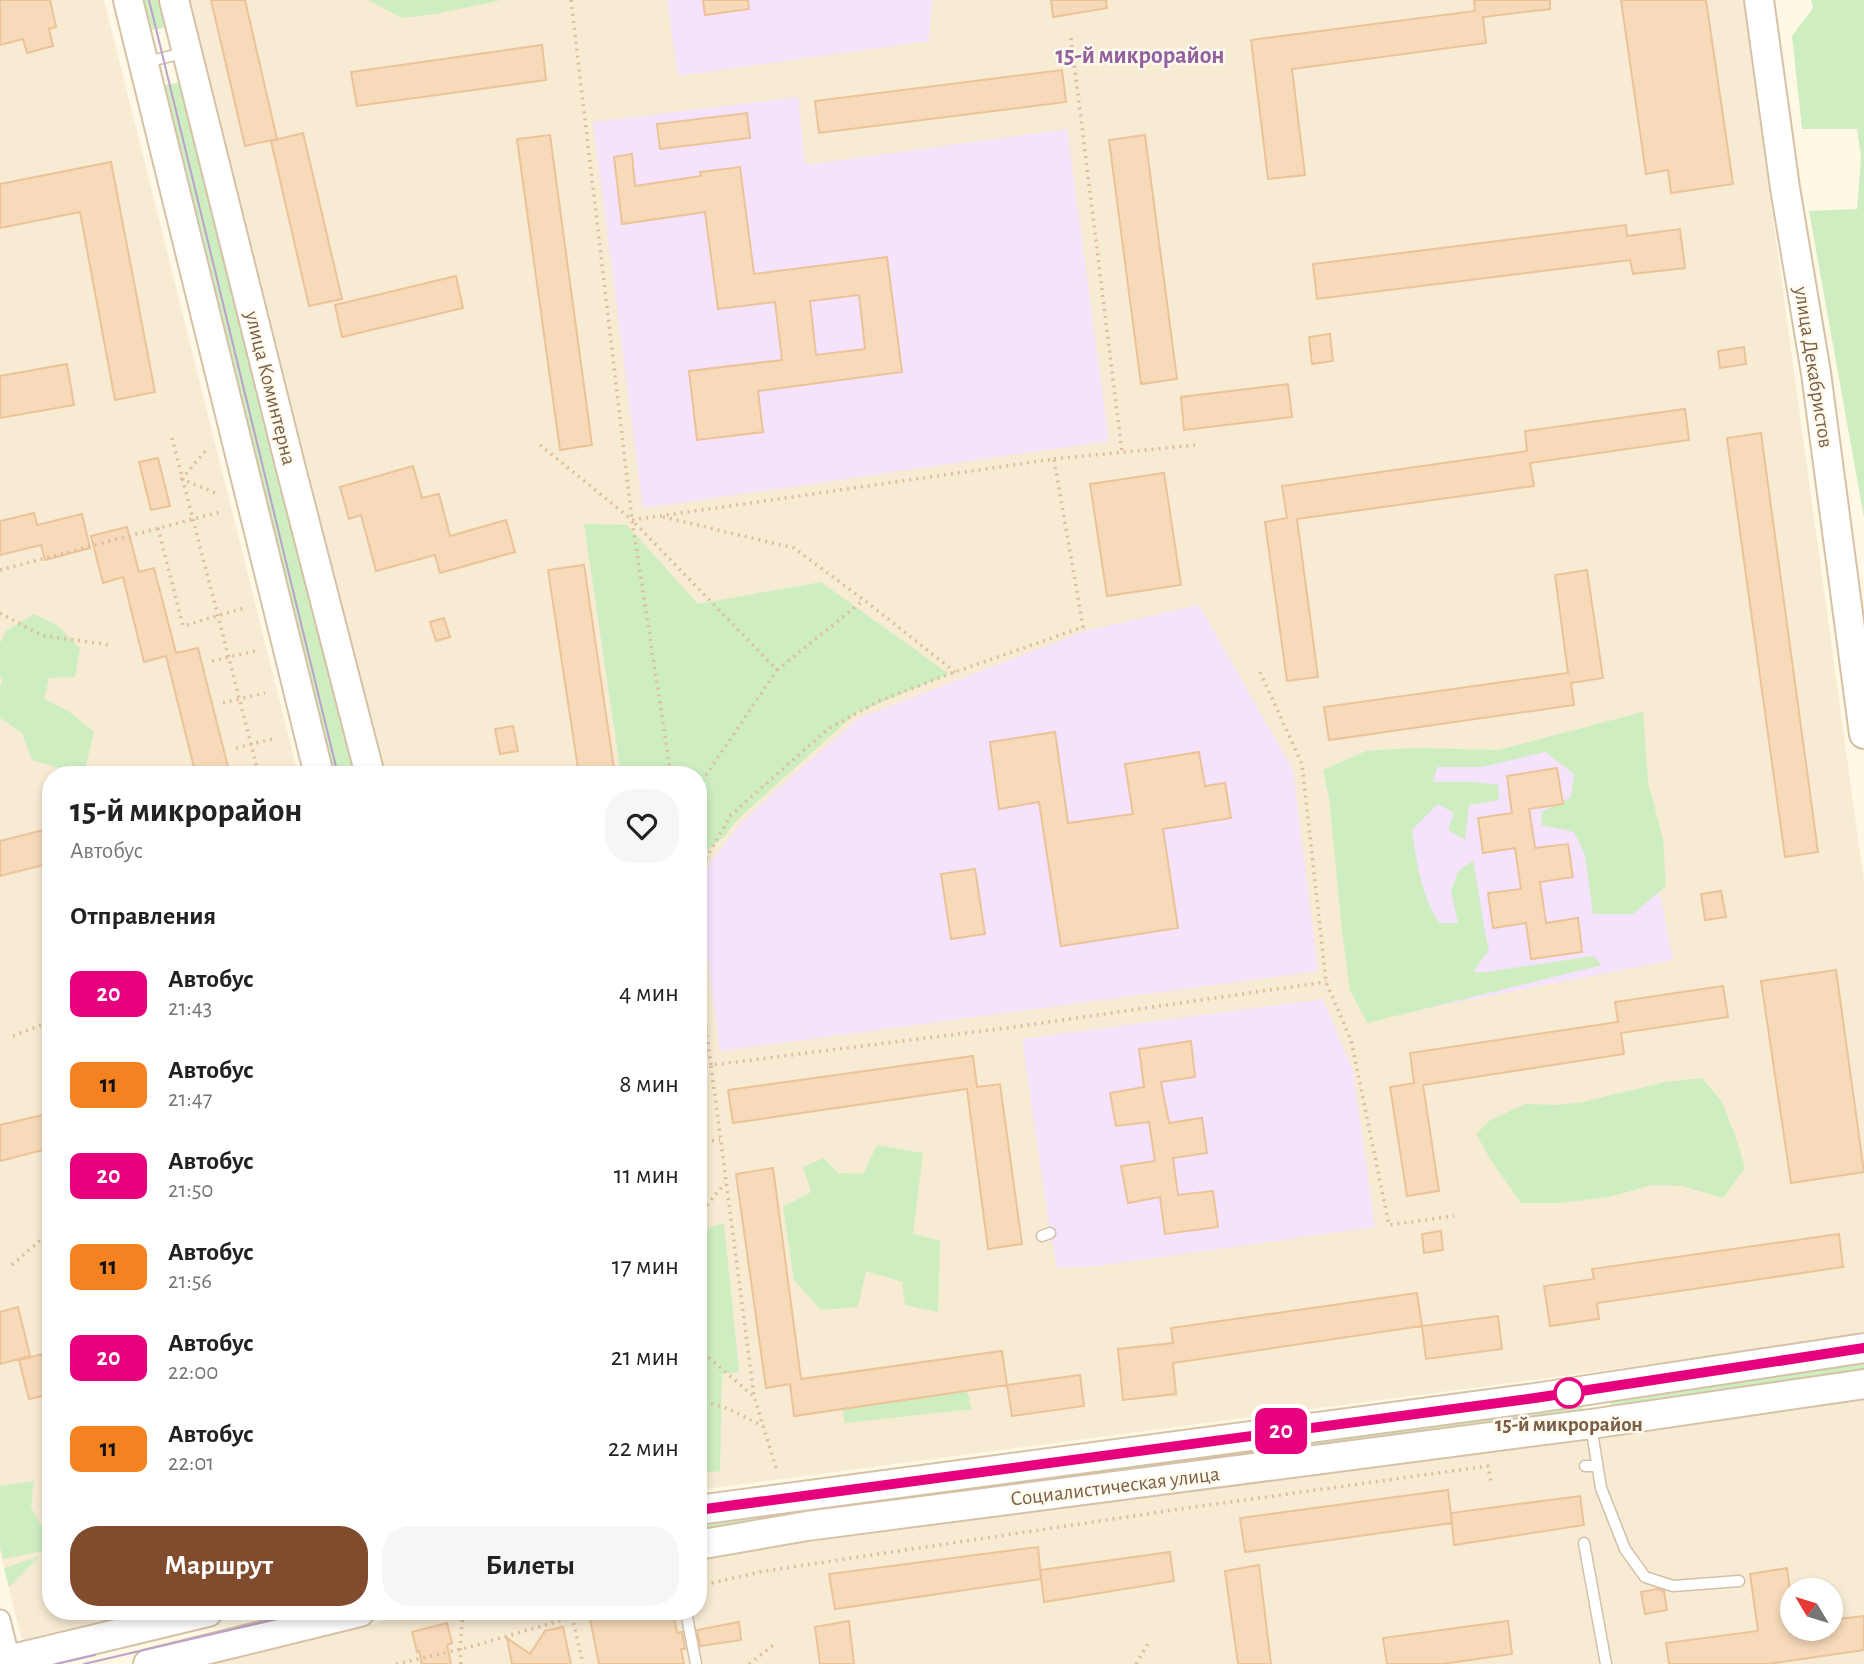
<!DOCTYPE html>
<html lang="ru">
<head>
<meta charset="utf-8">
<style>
  :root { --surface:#fff; --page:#f6f6f6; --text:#222; --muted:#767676; --accent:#814b2e }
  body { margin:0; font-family:"Alegreya Sans",sans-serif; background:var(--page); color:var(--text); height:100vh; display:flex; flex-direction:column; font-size:26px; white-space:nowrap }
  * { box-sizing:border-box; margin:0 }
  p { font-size:23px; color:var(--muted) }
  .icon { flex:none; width:38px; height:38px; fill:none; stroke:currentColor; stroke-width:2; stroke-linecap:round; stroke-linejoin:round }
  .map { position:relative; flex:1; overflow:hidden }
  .drawer { position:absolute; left:42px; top:766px; width:665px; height:854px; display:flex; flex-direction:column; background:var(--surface); border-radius:28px; box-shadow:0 4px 10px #0003 }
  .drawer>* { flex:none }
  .badge { padding:0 14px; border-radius:10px; font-size:24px; line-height:46px }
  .needle { width:46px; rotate:308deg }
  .tools { position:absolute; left:1780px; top:1578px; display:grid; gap:14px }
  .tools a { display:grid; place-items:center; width:63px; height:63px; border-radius:50%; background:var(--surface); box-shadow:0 4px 10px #0003; font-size:35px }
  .map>.badge { position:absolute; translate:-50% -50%; box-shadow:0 0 0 4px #fff }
  h2 { padding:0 28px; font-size:26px; line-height:63px }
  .round { display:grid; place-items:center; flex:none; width:74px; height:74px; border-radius:28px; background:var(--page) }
  .head { display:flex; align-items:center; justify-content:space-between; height:119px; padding:0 28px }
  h1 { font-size:33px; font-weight:700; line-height:52px }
  .cta { display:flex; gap:14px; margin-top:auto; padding:14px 28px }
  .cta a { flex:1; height:80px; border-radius:28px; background:var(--accent); color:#fff; font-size:28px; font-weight:700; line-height:80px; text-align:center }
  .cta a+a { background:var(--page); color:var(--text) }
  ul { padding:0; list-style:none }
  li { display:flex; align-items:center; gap:21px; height:91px; padding:0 28px }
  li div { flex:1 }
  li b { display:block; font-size:26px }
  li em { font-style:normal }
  li .badge { min-width:77px; font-weight:700; text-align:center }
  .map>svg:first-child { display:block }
  .residential { fill:#f7ebd3; fill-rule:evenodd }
  .education { fill:#f5e2fb }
  .green { fill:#ceeec1 }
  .building { fill:#f7daba; stroke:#ecc298; stroke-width:2; fill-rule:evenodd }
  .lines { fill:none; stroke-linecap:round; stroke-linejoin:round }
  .lane-casing { stroke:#d2c0a9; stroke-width:13 }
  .street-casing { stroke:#d2c0a9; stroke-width:23 }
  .secondary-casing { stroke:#d5c2a6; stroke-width:32 }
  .path { stroke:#ddbd9c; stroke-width:3.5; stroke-dasharray:2 5; stroke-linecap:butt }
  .lane { stroke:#fff; stroke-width:10 }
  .street { stroke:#fff; stroke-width:19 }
  .secondary { stroke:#fff; stroke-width:28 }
  .tram { stroke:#bca1ca; stroke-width:2 }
  .line-casing { stroke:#fff; stroke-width:16 }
  .line { stroke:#e6007e; stroke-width:10 }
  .stop-dot { fill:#fff; stroke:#e6007e; stroke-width:3.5 }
  .labels { text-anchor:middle; stroke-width:5; stroke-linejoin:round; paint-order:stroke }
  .street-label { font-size:21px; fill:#7b6047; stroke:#fffaee }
  .stop-label { font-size:21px; font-weight:bold; fill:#7b6047; stroke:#fffaee }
  .quarter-label { font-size:24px; font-weight:bold; fill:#92629f; stroke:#fffaee }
</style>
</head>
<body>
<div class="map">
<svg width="1864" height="1664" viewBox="0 0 1864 1664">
  <rect width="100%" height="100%" fill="#fff8e5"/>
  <path class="residential" d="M0,0H104L298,775H51V1612H139L22,1640L0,1553Z
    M190,0H1743L1864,882V1336L698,1490V775H382Z
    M1864,1370V1664H212L420,1612H698V1560ZM1792,1591H1830V1629H1792Z"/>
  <path class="education" d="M667,0H932L929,41L678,76Z
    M798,97L805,165L1067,129L1109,441L643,508L593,122Z
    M1199,605L1293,770L1318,971L720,1051L700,897L709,864L741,823L793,775L859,718L1085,631Z
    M1627,725L1673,960L1378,1018L1333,783Z
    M1323,999L1353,1070L1375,1227L1097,1266L1057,1268L1050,1232L1022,1039Z"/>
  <path class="green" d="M135,0H164L171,27L143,31Z
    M368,0H501L436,14L402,18Z
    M1811,0H1864V518L1809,211L1857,209L1861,157L1857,129H1802L1792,36L1813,8Z
    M184,82L355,775H328L157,86Z
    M584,524L627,525L698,604L821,582L949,674L856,713L736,821L725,836L698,857V775H621Z
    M34,614L58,626L80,648L75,677L49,678L44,699L67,710L94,732L85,769L56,767L32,760L22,733L0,718V687L2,682L0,674V643L6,631Z
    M1643,712L1648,782L1663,839L1666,886L1633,914H1593L1585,855L1574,832L1541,825L1542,812L1571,797L1574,774L1545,752L1482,767H1437L1433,782H1476L1498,785L1499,800L1469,805L1465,840L1448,830L1454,813L1438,804L1412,830C1416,859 1422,900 1440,923H1458L1451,891L1458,871L1473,861C1479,890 1482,921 1489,950L1473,972H1487L1593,956L1602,965L1367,1023L1350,990L1342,931L1329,797L1323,770L1366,751L1414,748L1498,750Z
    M1702,1078L1722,1102L1735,1135L1745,1168L1723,1198L1682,1186L1652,1185L1609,1197L1559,1203H1521L1492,1162L1476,1134L1490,1120L1526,1104L1558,1105L1583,1102L1665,1082Z
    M877,1145L923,1153L913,1234L940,1241L938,1312L905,1305L902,1282L866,1271L858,1307L821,1310L794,1280L783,1207L811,1192L803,1167L824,1158L838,1173L863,1174Z
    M724,1223L739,1372L722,1374L720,1471L698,1474V1231Z
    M1864,1361V1373L1611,1408L1610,1398Z
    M967,1391L972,1409L845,1423L842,1409Z
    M1582,1402L1583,1412L1128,1475L1127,1465Z
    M1099,1469L1100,1479L698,1541V1526Z
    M34,1481L31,1507L42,1527L51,1492V1545L43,1551L3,1559L0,1546V1486Z
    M40,1556L9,1587L4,1568Z"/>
  <path class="building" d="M0,0H50L56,27L49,29L53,46L27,53L23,39L0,45Z
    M211,0H245L277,139L245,146Z
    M703,0H748L749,9L705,15Z
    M1051,0H1106L1107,8L1053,17Z
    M1474,0H1550V9L1483,17L1486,43L1292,69L1305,175L1268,179L1251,40L1475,11Z
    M1621,0H1706L1733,184L1671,193L1668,170L1646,174Z
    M542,45L546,80L357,106L351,72Z
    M1062,70L1066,102L819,133L815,101Z
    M747,113L750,138L660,149L657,124Z
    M303,133L342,299L309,306L271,141Z
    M550,135L592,445L560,450L517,139Z
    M1145,135L1177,379L1141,384L1109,140Z
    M632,154L635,186L701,176L700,172L740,167L754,274L887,257L902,372L758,391L763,432L697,440L689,371L782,360L775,302L718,309L705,212L622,224L614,157ZM859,295L865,349L816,355L810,301Z
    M111,162L155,392L115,400L80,212L0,228V184Z
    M1626,225L1627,236L1680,229L1685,268L1633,274L1630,260L1317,299L1313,264Z
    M456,276L463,308L342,337L335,305Z
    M1330,334L1333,361L1312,364L1309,337Z
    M1744,347L1746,364L1720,368L1718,351Z
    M67,364L74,405L0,418V376Z
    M1288,384L1292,417L1184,430L1181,397Z
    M1685,409L1689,440L1530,463L1534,486L1297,519L1318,677L1287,681L1265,522L1287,518L1282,486L1527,451L1525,431Z
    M1761,433L1818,852L1785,857L1727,438Z
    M158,458L170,506L151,510L139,462Z
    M413,466L422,498L439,494L450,536L506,520L515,552L440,573L435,555L376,571L361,515L349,519L340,487Z
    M1164,473L1181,585L1107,596L1090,484Z
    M34,513L37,525L82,514L90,548L45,560L41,545L0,555V521Z
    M127,527L139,572L154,568L176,653L198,648L230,775H196L166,656L144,662L123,577L103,583L91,536Z
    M584,565L615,775H579L548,570Z
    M1587,570L1603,678L1571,683L1574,705L1329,740L1324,707L1568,673L1555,575Z
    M444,618L450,637L436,641L430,622Z
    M513,726L518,751L500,754L495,729Z
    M1055,732L1068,823L1133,814L1125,764L1199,752L1205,786L1225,783L1231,818L1163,829L1178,928L1061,946L1039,802L999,809L990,742Z
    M1557,768L1563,804L1529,809L1535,848L1568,844L1573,877L1540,882L1546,923L1578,918L1582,952L1531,959L1526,923L1493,928L1488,893L1521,889L1515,848L1483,853L1478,818L1512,813L1507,776Z
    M51,828V863L0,876V841Z
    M975,869L985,934L951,939L941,874Z
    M1721,891L1726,917L1705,920L1701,894Z
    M1836,970L1864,1172L1791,1183L1761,981Z
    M1723,986L1728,1017L1621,1033L1624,1054L1423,1085L1439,1191L1407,1196L1390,1087L1414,1083L1410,1053L1618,1022L1615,1002Z
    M1191,1041L1195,1077L1161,1082L1169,1123L1202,1118L1207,1153L1173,1158L1178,1195L1213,1191L1218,1227L1165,1234L1160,1197L1128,1203L1121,1166L1155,1161L1149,1122L1116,1126L1110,1093L1144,1087L1139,1049Z
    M973,1056L977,1087L1000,1084L1022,1244L988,1249L967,1089L733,1123L728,1090Z
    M51,1113V1148L0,1161V1125Z
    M773,1168L801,1379L1002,1351L1007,1385L794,1416L790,1384L766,1388L736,1174Z
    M1441,1231L1443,1250L1424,1253L1422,1234Z
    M1839,1234L1843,1267L1597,1303L1599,1319L1550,1326L1544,1286L1594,1279L1592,1269Z
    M1417,1293L1422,1326L1173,1363L1176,1394L1123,1400L1118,1349L1173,1343L1171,1328Z
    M18,1307L30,1356L0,1364V1312Z
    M1498,1316L1502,1349L1426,1359L1422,1326Z
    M51,1352V1394L29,1399L19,1360Z
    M1080,1375L1084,1406L1012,1416L1007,1385Z
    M1448,1490L1452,1523L1245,1552L1240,1518Z
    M1580,1496L1584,1525L1454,1545L1451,1513Z
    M1038,1547L1041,1579L835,1609L829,1574Z
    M1170,1552L1174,1581L1044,1602L1040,1570Z
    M1259,1565L1271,1664H1238L1225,1571Z
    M1787,1568L1792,1607V1629H1830V1620L1864,1616V1650L1767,1664H1669L1666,1643L1758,1631L1750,1574Z
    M1657,1589L1664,1591L1667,1610L1645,1614L1641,1592Z
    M629,1612H673L677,1633L682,1632L685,1649H681L684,1664H599L590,1619Z
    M849,1621L854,1664H820L815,1627Z
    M1508,1621L1512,1654L1442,1664H1387L1383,1638Z
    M739,1622L741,1640L700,1646L697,1630Z
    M447,1623L452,1643L447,1645L451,1664H422L419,1651L417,1652L412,1632Z
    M563,1627L571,1664H512L507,1638L530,1654L545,1631Z"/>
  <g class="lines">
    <g class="lane-casing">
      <path id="lane" d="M147,62L183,53
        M1042,1236L1050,1233
        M1591,1426L1601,1488L1625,1549L1645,1577L1673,1586L1739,1581
        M1585,1466H1597
        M1584,1543L1606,1664
        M686,1612L696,1664"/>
    </g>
    <g class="street-casing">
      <path id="street" d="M0,1620L11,1664"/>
    </g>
    <g class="secondary-casing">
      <path id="secondary" d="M128,0L319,775
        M174,0L290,465L370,775
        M1759,0L1785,188L1816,373L1864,734
        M698,1510L1535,1398L1864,1348
        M698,1545L807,1526L1591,1424L1864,1384
        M0,1662L208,1612
        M148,1664L360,1612"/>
    </g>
    <path class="path" d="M571,0L632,520L671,775
      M1071,38L1122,452
      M172,438L259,775
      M540,445L631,519
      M205,451L182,479L215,493
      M1054,459L1195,445
      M663,517L794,548L864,600L955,672
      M158,528L183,626L244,608
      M0,570L220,512
      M0,613L41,635L109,645
      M212,661L255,651
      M777,670L864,600
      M1260,672L1302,764L1326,982L1351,1040L1389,1225L1454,1216
      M223,703L265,693
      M236,748L277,738
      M698,787L777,670L632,520L1054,459L1083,627L955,672L879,701L828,729L731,815L698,872
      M698,973L711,1065
      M13,1036L51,1021
      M698,1142L720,1140
      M698,1216L725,1183
      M12,1265L51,1231
      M698,1348L752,1395
      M698,1399L729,1409L763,1426
      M776,1468L754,1396L711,1065L1014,1027L1326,982
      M698,1586L765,1571L1180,1509L1488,1466L1491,1482
      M572,1616L583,1664
      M396,1664L466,1648L590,1612
      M461,1664L460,1649L463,1612
      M749,1664L775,1644
      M1136,1664L1149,1642"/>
    <use href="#lane" class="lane"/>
    <use href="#street" class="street"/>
    <use href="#secondary" class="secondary"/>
    <path class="tram" d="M149,0L338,775
      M56,1664L95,1655
      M84,1664L307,1612"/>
  </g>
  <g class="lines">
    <g class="line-casing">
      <path id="line" d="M698,1510L1535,1398L1864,1348"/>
    </g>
    <use href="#line" class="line"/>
  </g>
  <circle class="stop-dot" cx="1569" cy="1393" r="14"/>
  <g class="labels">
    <g class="street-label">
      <text transform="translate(1814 367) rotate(81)" y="7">улица Декабристов</text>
      <text transform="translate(271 388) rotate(76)" y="7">улица Коминтерна</text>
      <text transform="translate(1115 1486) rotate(-7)" y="7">Социалистическая улица</text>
    </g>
    <g class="stop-label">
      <text x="1569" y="1431">15-й микрорайон</text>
    </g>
    <g class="quarter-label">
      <text x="1140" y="63">15-й микрорайон</text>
    </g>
  </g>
</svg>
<div class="tools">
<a><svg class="needle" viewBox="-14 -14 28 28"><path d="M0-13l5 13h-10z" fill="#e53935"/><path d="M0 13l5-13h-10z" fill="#767676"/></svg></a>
</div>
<b class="badge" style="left:1281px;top:1431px;background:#e6007e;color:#fff">20</b>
<section class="drawer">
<div class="head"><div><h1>15-й микрорайон</h1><p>Автобус</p></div><a class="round"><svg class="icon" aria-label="heart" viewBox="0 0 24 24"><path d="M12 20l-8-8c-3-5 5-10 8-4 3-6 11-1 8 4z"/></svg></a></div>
<h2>Отправления</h2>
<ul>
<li><span class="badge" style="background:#e6007e;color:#fff">20</span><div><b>Автобус</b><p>21:43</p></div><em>4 мин</em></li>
<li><span class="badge" style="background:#f58220;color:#111">11</span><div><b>Автобус</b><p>21:47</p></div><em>8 мин</em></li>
<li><span class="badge" style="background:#e6007e;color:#fff">20</span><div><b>Автобус</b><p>21:50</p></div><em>11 мин</em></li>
<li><span class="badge" style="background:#f58220;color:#111">11</span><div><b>Автобус</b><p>21:56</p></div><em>17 мин</em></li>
<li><span class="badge" style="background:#e6007e;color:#fff">20</span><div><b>Автобус</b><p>22:00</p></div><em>21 мин</em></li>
<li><span class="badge" style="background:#f58220;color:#111">11</span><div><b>Автобус</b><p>22:01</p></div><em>22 мин</em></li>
</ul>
<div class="cta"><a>Маршрут</a><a>Билеты</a></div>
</section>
</div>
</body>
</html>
